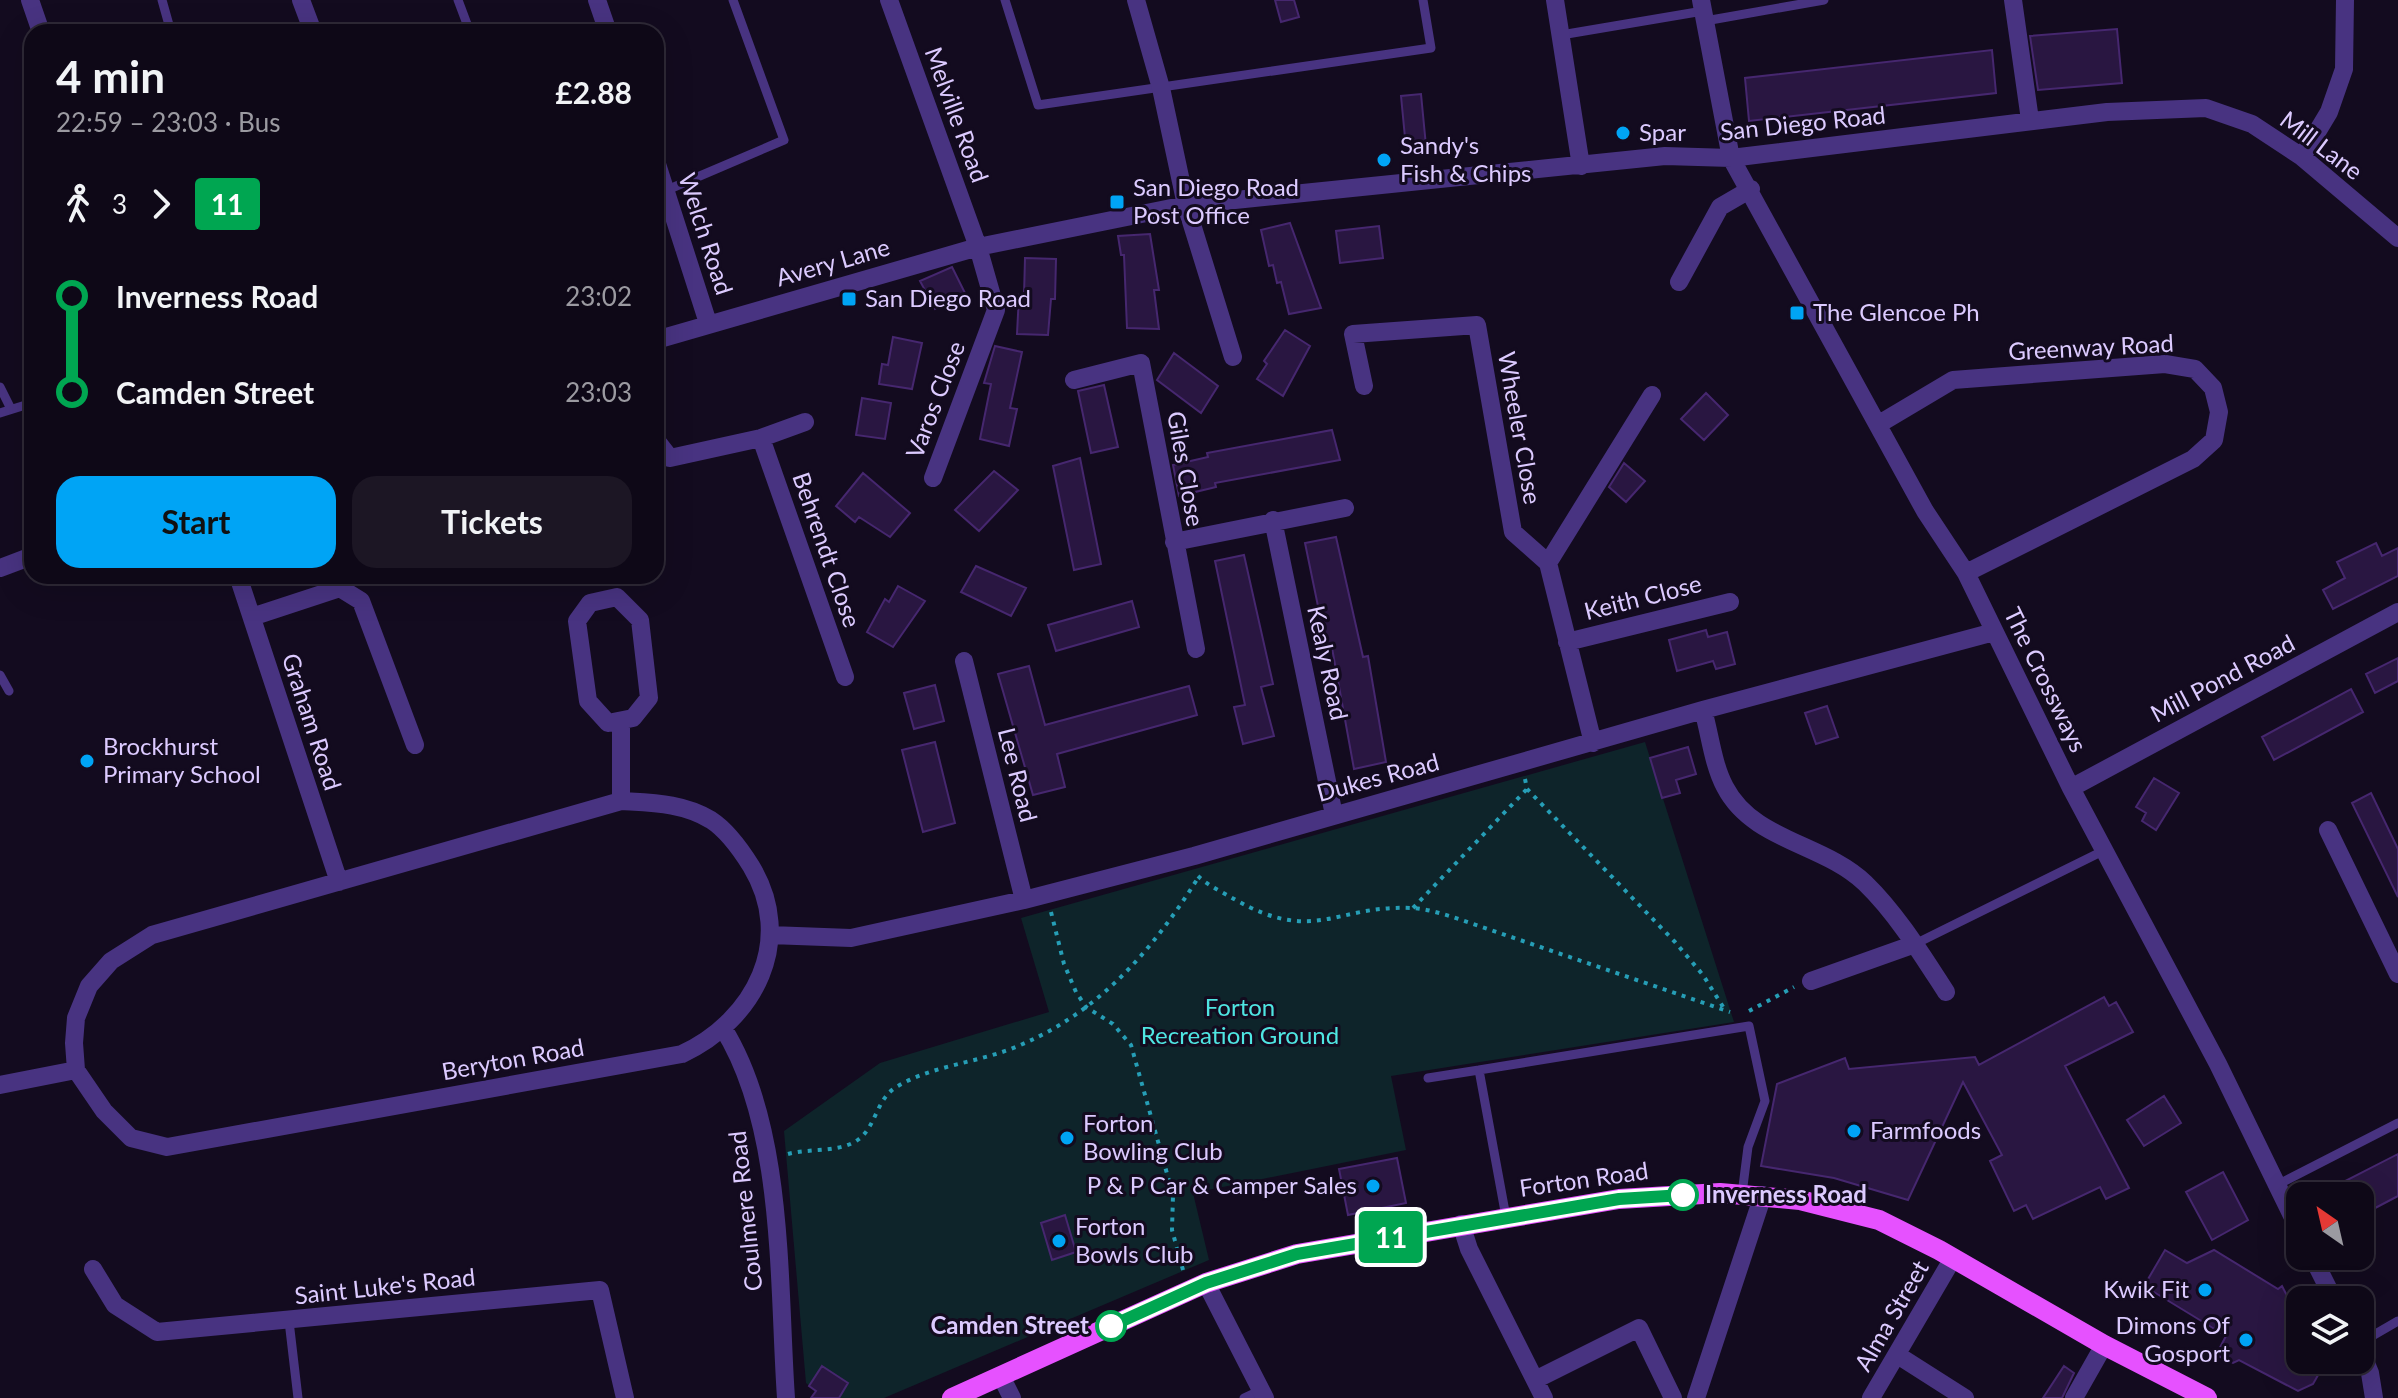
<!DOCTYPE html>
<html lang="en">
<head>
<meta charset="utf-8">
<style>
  :root { --surface:#0e0817; --page:#1c1624; --text:#f1f3f6; --muted:#9b9aa1; --line:#2e2936; --accent:#00a4f5 }
  body { margin:0; font-family:Lato,sans-serif; background:var(--page); color:var(--text); height:100vh; display:flex; flex-direction:column; font-size:30px; white-space:nowrap }
  * { box-sizing:border-box; margin:0 }
  p { font-size:26px; color:var(--muted) }
  .icon { flex:none; width:44px; height:44px; fill:none; stroke:currentColor; stroke-width:2; stroke-linecap:round; stroke-linejoin:round }
  .map { position:relative; flex:1; overflow:hidden }
  .details { position:absolute; left:24px; top:24px; width:640px; height:560px; display:flex; flex-direction:column; background:var(--surface); border-radius:24px; box-shadow:0 8px 32px #0002,0 0 0 2px var(--line) }
  .details>* { flex:none }
  .badge { padding:0 16px; border-radius:6px; font-size:28px; line-height:52px }
  .needle { width:52px; rotate:326deg }
  .fabs { position:absolute; left:2286px; top:1182px; display:grid; gap:16px }
  .fabs a { display:grid; place-items:center; width:88px; height:88px; border-radius:16px; background:var(--surface); box-shadow:0 8px 32px #0002,0 0 0 2px var(--line); font-size:40px }
  .map>.badge { position:absolute; translate:-50% -50%; box-shadow:0 0 0 4px #fff }
  .legs { display:flex; align-items:center; gap:12px; height:88px; padding:0 32px; font-size:26px }
  .legs p { margin-inline-start:auto }
  .overview { display:flex; align-items:center; justify-content:space-between; height:136px; padding:0 32px }
  h1 { font-size:44px; font-weight:700; line-height:60px }
  .primary-button { display:flex; gap:16px; margin-top:auto; padding:16px 32px }
  .primary-button a { flex:1; height:92px; border-radius:24px; background:var(--accent); color:#111; font-size:32px; font-weight:700; line-height:92px; text-align:center }
  .primary-button a+a { background:var(--page); color:var(--text) }
  ul { padding:0 32px; list-style:none }
  li { display:flex; align-items:center; gap:28px; height:96px; font-size:30px }
  li i { display:grid; place-items:center; width:12px; height:100%; margin:0 10px; background:currentColor }
  li i::after { content:''; width:20px; height:20px; margin:-10px; border:6px solid; border-radius:50%; background:var(--surface) }
  li p { margin-inline-start:auto }
  li:first-child i { background:linear-gradient(#0000 50%,currentColor 0) }
  li:last-child i { background:linear-gradient(currentColor 50%,#0000 0) }
  .map>svg:first-child { display:block }
  .green { fill:#0e242a }
  .building { fill:#291641; stroke:#46276f; stroke-width:2 }
  .lines { fill:none; stroke-linecap:round; stroke-linejoin:round }
  .path { stroke:#269eb6; stroke-width:4; stroke-dasharray:4 6; stroke-linecap:butt }
  .service { stroke:#483381; stroke-width:9 }
  .minor { stroke:#483381; stroke-width:18 }
  .primary { stroke:#e651ff; stroke-width:20 }
  .line-1-casing { stroke:#fff; stroke-width:18 }
  .line-1 { stroke:#00a651; stroke-width:12 }
  .poi-dot { fill:#00a4f5; stroke:#130b1f; stroke-width:3 }
  .stop-1-dot { fill:#fff; stroke:#00a651; stroke-width:4 }
  .labels { text-anchor:middle; stroke-width:6; stroke-linejoin:round; paint-order:stroke }
  .street-label { font-size:24px; fill:#dccaff; stroke:#130b1f }
  .poi-label { font-size:24px; fill:#dccaff; stroke:#130b1f; text-anchor:start }
  .park-label { font-size:24px; fill:#4fe5e2; stroke:#130b1f }
  .stop-label { font-size:24px; font-weight:bold; fill:#dccaff; stroke:#130b1f; text-anchor:start }
</style>
</head>
<body>
<div class="map">
<svg width="2398" height="1398" viewBox="0 0 2398 1398">
  <rect width="100%" height="100%" fill="#130b1f"/>
  <path class="green" d="M1645,742L1734,1022L1391,1076L1406,1150L1193,1193L1209,1260L884,1398H811L816,1391L806,1383L784,1131L880,1063L1049,1012L1021,918Z"/>
  <path class="building" d="M1275,0H1294L1299,17L1281,22Z
    M2117,29L2122,83L2038,90L2030,36Z
    M1992,50L1996,93L1749,121L1745,78Z
    M1421,94L1426,146L1406,148L1401,96Z
    M1290,223L1321,308L1289,314L1281,282L1277,283L1273,265L1269,266L1261,230Z
    M1379,226L1383,258L1340,263L1336,231Z
    M1150,234L1159,290H1154L1159,329L1127,328L1124,255H1121L1118,236Z
    M1025,258L1056,259L1055,299H1051L1048,335L1017,334L1019,295L1024,296Z
    M952,267L965,293L935,309L920,281Z
    M1285,330L1310,346L1283,396L1257,379L1267,364L1264,361Z
    M893,337L922,343L912,389L879,384L882,364L888,365Z
    M995,346L1022,352L1010,408L1017,409L1009,446L980,439L991,384L984,383Z
    M1174,353L1218,386L1201,413L1157,380Z
    M1104,385L1118,447L1091,453L1078,391Z
    M1706,393L1728,415L1704,440L1681,419Z
    M862,398L891,403L885,439L856,435Z
    M1332,430L1340,460L1215,483L1216,487L1179,496L1173,465L1208,457L1207,453Z
    M1080,458L1101,564L1074,570L1053,466Z
    M1624,463L1645,481L1626,502L1609,487Z
    M994,471L1018,490L979,531L955,510Z
    M863,473L910,513L890,537L859,517L855,522L836,506Z
    M1336,537L1363,657L1368,656L1386,762L1354,769L1332,648L1327,650L1305,543Z
    M2376,543L2382,556L2398,548V576L2333,609L2323,590L2345,578L2337,562Z
    M1244,555L1273,684L1261,687L1274,736L1243,744L1234,707L1245,705L1215,561Z
    M976,566L1026,588L1011,616L961,592Z
    M898,586L925,601L893,647L867,632L885,599L889,602Z
    M1132,601L1139,627L1056,651L1048,625Z
    M1706,630L1708,637L1727,632L1735,664L1716,669L1713,661L1677,671L1669,640Z
    M2398,658V681L2375,693L2366,674Z
    M1029,666L1045,725L1189,686L1197,715L1057,754L1065,787L1033,795L998,674Z
    M935,685L944,721L914,729L904,693Z
    M2351,689L2363,712L2274,760L2262,737Z
    M1827,706L1838,737L1816,744L1805,713Z
    M935,742L955,823L923,832L902,750Z
    M1688,747L1696,774L1676,780L1680,793L1662,798L1650,758Z
    M2154,778L2179,793L2156,830L2142,821L2146,813L2136,807Z
    M2371,793L2398,849V897L2352,803Z
    M2104,997L2109,1006L2116,1002L2133,1032L2065,1066L2129,1188L2106,1199L2100,1187L2033,1219L2026,1205L2014,1211L1990,1161L2002,1155L1963,1082L1908,1200L1834,1178L1761,1166L1777,1084L1845,1058L1849,1069L1975,1057L1979,1065Z
    M2164,1096L2181,1123L2144,1146L2127,1120Z
    M2398,1154V1196L2360,1216V1196H2316Z
    M1397,1158L1406,1203L1348,1215L1339,1169Z
    M2223,1172L2248,1220L2212,1240L2186,1192Z
    M1065,1215L1076,1252L1052,1260L1041,1223Z
    M2165,1250L2187,1263L2214,1250L2278,1289L2282,1286L2300,1321V1360H2316L2321,1370L2313,1384L2298,1391L2239,1360L2233,1363L2216,1355L2226,1336L2144,1286Z
    M822,1366L848,1383L839,1398H811L816,1391L809,1386Z
    M2064,1366L2074,1373L2062,1398H2043Z"/>
  <g class="lines">
    <path class="path" d="M1525,779L1527,789L1675,942L1703,975L1725,1010
      M1198,876C1207,885 1222,892 1234,899C1315,945 1334,905 1410,908C1424,908 1439,913 1453,917L1730,1012
      M1413,908L1527,789
      M1051,912L1064,964L1076,992L1086,1007L1113,1024L1131,1045L1173,1195L1172,1230L1183,1270
      M1749,1011L1794,987
      M788,1154C810,1148 841,1153 859,1139C877,1125 876,1098 898,1086C930,1067 972,1063 1008,1050C1095,1017 1150,954 1198,878"/>
    <path class="service" d="M162,0L171,32
      M458,0L470,32
      M1005,0L1038,105L1431,48L1423,0
      M1705,21L1824,0
      M1561,35L1703,11
      M667,190L784,140L733,0
      M0,387L11,409
      M0,413L32,403
      M0,675L9,691
      M1915,944L2105,850
      M1428,1078L1479,1070
      M2277,1185L2398,1123
      M1506,1217L1479,1070L1749,1026L1765,1101L1748,1147L1742,1194
      M289,1321L298,1398
      M2360,1343L2398,1321
      M1244,1398L1261,1390"/>
    <path class="minor" d="M30,0L41,32
      M301,0L313,32
      M597,0L608,32
      M889,0L978,247L996,310L933,478
      M1136,0L1161,88L1186,205L1233,357
      M1555,0L1581,166
      M1701,0L1731,158L1925,511L1966,573L2071,788L2218,1064L2300,1232
      M2013,0L2030,120
      M2302,157L2329,112L2344,69L2345,0
      M656,161L708,323
      M1679,282L1720,207L1751,189
      M656,340L978,247L1186,205L1665,156L1731,158L2107,112L2206,108L2252,124L2302,157L2398,238
      M1074,380L1141,363L1196,649
      M1364,386L1353,334L1477,325L1513,532L1548,563L1593,743
      M1879,424L1953,380L2165,364L2195,369L2213,388L2219,412L2214,440L2193,459L1966,573
      M761,438L845,677
      M656,440L670,458L761,438L805,422
      M1273,520L1334,815
      M1174,542L1345,508
      M1548,563L1652,395
      M0,568L32,556
      M238,576L339,882
      M617,597L640,620L649,698L633,718L608,723L588,701L577,621L590,603Z
      M252,617L340,588L361,601L415,745
      M1567,642L1730,602
      M964,661L1024,900
      M1703,710C1710,734 1713,765 1725,787C1753,841 1823,843 1865,883C1897,914 1922,955 1946,992
      M621,722V801
      M2071,788L2398,612
      M621,801C653,803 683,803 711,820C728,831 741,850 751,866C796,940 755,1020 682,1054L167,1147L131,1138L104,1111L76,1070L74,1043L76,1018L89,986L111,961L152,935Z
      M2328,830L2398,974
      M770,935L851,938L1024,900L1194,856L1703,710L1994,632
      M1811,981L1915,944
      M723,1028C785,1127 778,1283 786,1398
      M0,1085L76,1070
      M1461,1224L1469,1249L1544,1398
      M2312,1256L2334,1300
      M93,1269L115,1305L157,1332L600,1290L625,1398
      M1206,1283L1265,1398
      M2360,1349L2370,1373L2374,1398
      M1899,1356L1965,1398
      M1001,1376L1012,1398
      M1535,1380L1639,1328L1673,1398
      M1696,1398L1763,1195
      M1871,1398L1953,1258
      M2074,1398L2104,1345"/>
    <path class="primary" d="M952,1398L1206,1283L1297,1254L1619,1199L1720,1193L1800,1200L1879,1220L1939,1250L2104,1345L2207,1398"/>
  </g>
  <g class="lines">
    <g class="line-1-casing">
      <path id="line-1" d="M1111,1326L1206,1283L1297,1254L1619,1199L1683,1195"/>
    </g>
    <use href="#line-1" class="line-1"/>
  </g>
  <g class="poi-dot">
    <circle cx="1623" cy="133" r="8"/>
    <circle cx="1384" cy="160" r="8"/>
    <rect x="1109" y="194" width="16" height="16" rx="4"/>
    <rect x="841" y="291" width="16" height="16" rx="4"/>
    <rect x="1789" y="305" width="16" height="16" rx="4"/>
    <circle cx="87" cy="761" r="8"/>
    <circle cx="1854" cy="1131" r="8"/>
    <circle cx="1067" cy="1138" r="8"/>
    <circle cx="1373" cy="1186" r="8"/>
    <circle cx="1059" cy="1241" r="8"/>
    <circle cx="2205" cy="1290" r="8"/>
    <circle cx="2246" cy="1340" r="8"/>
  </g>
  <g class="stop-1-dot">
    <circle cx="1683" cy="1195" r="14"/>
    <circle cx="1111" cy="1326" r="14"/>
  </g>
  <g class="labels">
    <g class="street-label">
      <text transform="translate(956 115) rotate(70)" y="8">Melville Road</text>
      <text transform="translate(1803 124) rotate(-6)" y="8">San Diego Road</text>
      <text transform="translate(2321 146) rotate(37)" y="8">Mill Lane</text>
      <text transform="translate(705 234) rotate(72)" y="8">Welch Road</text>
      <text transform="translate(833 263) rotate(-16)" y="8">Avery Lane</text>
      <text transform="translate(2091 348) rotate(-3)" y="8">Greenway Road</text>
      <text transform="translate(936 400) rotate(-69)" y="8">Varos Close</text>
      <text transform="translate(1519 428) rotate(80)" y="8">Wheeler Close</text>
      <text transform="translate(1185 469) rotate(80)" y="8">Giles Close</text>
      <text transform="translate(826 550) rotate(71)" y="8">Behrendt Close</text>
      <text transform="translate(1643 598) rotate(-14)" y="8">Keith Close</text>
      <text transform="translate(1327 663) rotate(78)" y="8">Kealy Road</text>
      <text transform="translate(2223 679) rotate(-28)" y="8">Mill Pond Road</text>
      <text transform="translate(2045 680) rotate(64)" y="8">The Crossways</text>
      <text transform="translate(311 722) rotate(72)" y="8">Graham Road</text>
      <text transform="translate(1017 775) rotate(76)" y="8">Lee Road</text>
      <text transform="translate(1378 778) rotate(-15)" y="8">Dukes Road</text>
      <text transform="translate(513 1060) rotate(-10)" y="8">Beryton Road</text>
      <text transform="translate(1584 1180) rotate(-8)" y="8">Forton Road</text>
      <text transform="translate(746 1211) rotate(-96)" y="8">Coulmere Road</text>
      <text transform="translate(385 1287) rotate(-6)" y="8">Saint Luke's Road</text>
      <text transform="translate(1892 1316) rotate(-60)" y="8">Alma Street</text>
    </g>
    <g class="poi-label">
      <text x="1639" y="141">Spar</text>
      <text x="1400" y="154">Sandy's<tspan x="1400" dy="28">Fish &amp; Chips</tspan></text>
      <text x="1133" y="196">San Diego Road<tspan x="1133" dy="28">Post Office</tspan></text>
      <text x="865" y="307">San Diego Road</text>
      <text x="1813" y="321">The Glencoe Ph</text>
      <text x="103" y="755">Brockhurst<tspan x="103" dy="28">Primary School</tspan></text>
      <text x="1083" y="1132">Forton<tspan x="1083" dy="28">Bowling Club</tspan></text>
      <text x="1870" y="1139">Farmfoods</text>
      <text x="1357" y="1194" text-anchor="end">P &amp; P Car &amp; Camper Sales</text>
      <text x="1075" y="1235">Forton<tspan x="1075" dy="28">Bowls Club</tspan></text>
      <text x="2189" y="1298" text-anchor="end">Kwik Fit</text>
      <text x="2230" y="1334" text-anchor="end">Dimons Of<tspan x="2230" dy="28">Gosport</tspan></text>
    </g>
    <g class="park-label">
      <text x="1240" y="1016">Forton<tspan x="1240" dy="28">Recreation Ground</tspan></text>
    </g>
    <g class="stop-label">
      <text x="1705" y="1203">Inverness Road</text>
      <text x="1089" y="1334" text-anchor="end">Camden Street</text>
    </g>
  </g>
</svg>
<div class="fabs">
<a><svg class="needle" viewBox="-14 -14 28 28"><path d="M0-13l5 13h-10z" fill="#e53935"/><path d="M0 13l5-13h-10z" fill="#9b9aa1"/></svg></a>
<a><svg class="icon" aria-label="layers" viewBox="0 0 24 24"><path d="M12 4l9 5-9 5-9-5zM3 14l9 5 9-5"/></svg></a>
</div>
<b class="badge" style="left:1391px;top:1237px;background:#00a651;color:#fff">11</b>
<section class="details">
<div class="overview"><div><h1>4 min</h1><p>22:59 – 23:03 · Bus</p></div><b>£2.88</b></div>
<div class="legs"><svg class="icon" aria-label="walk" viewBox="0 0 24 24"><circle cx="13" cy="4" r="2"/><path d="M13 8l-2 6 4 7M11 14l-3 7M7 12l3-4h3l4 4"/></svg>3<svg class="icon" aria-label="forward" viewBox="0 0 24 24"><path d="M9 5l7 7-7 7"/></svg><b class="badge" style="background:#00a651;color:#fff">11</b></div>
<ul>
<li><i style="color:#00a651"></i><b>Inverness Road</b><p>23:02</p></li>
<li><i style="color:#00a651"></i><b>Camden Street</b><p>23:03</p></li>
</ul>
<div class="primary-button"><a>Start</a><a>Tickets</a></div>
</section>
</div>
</body>
</html>
